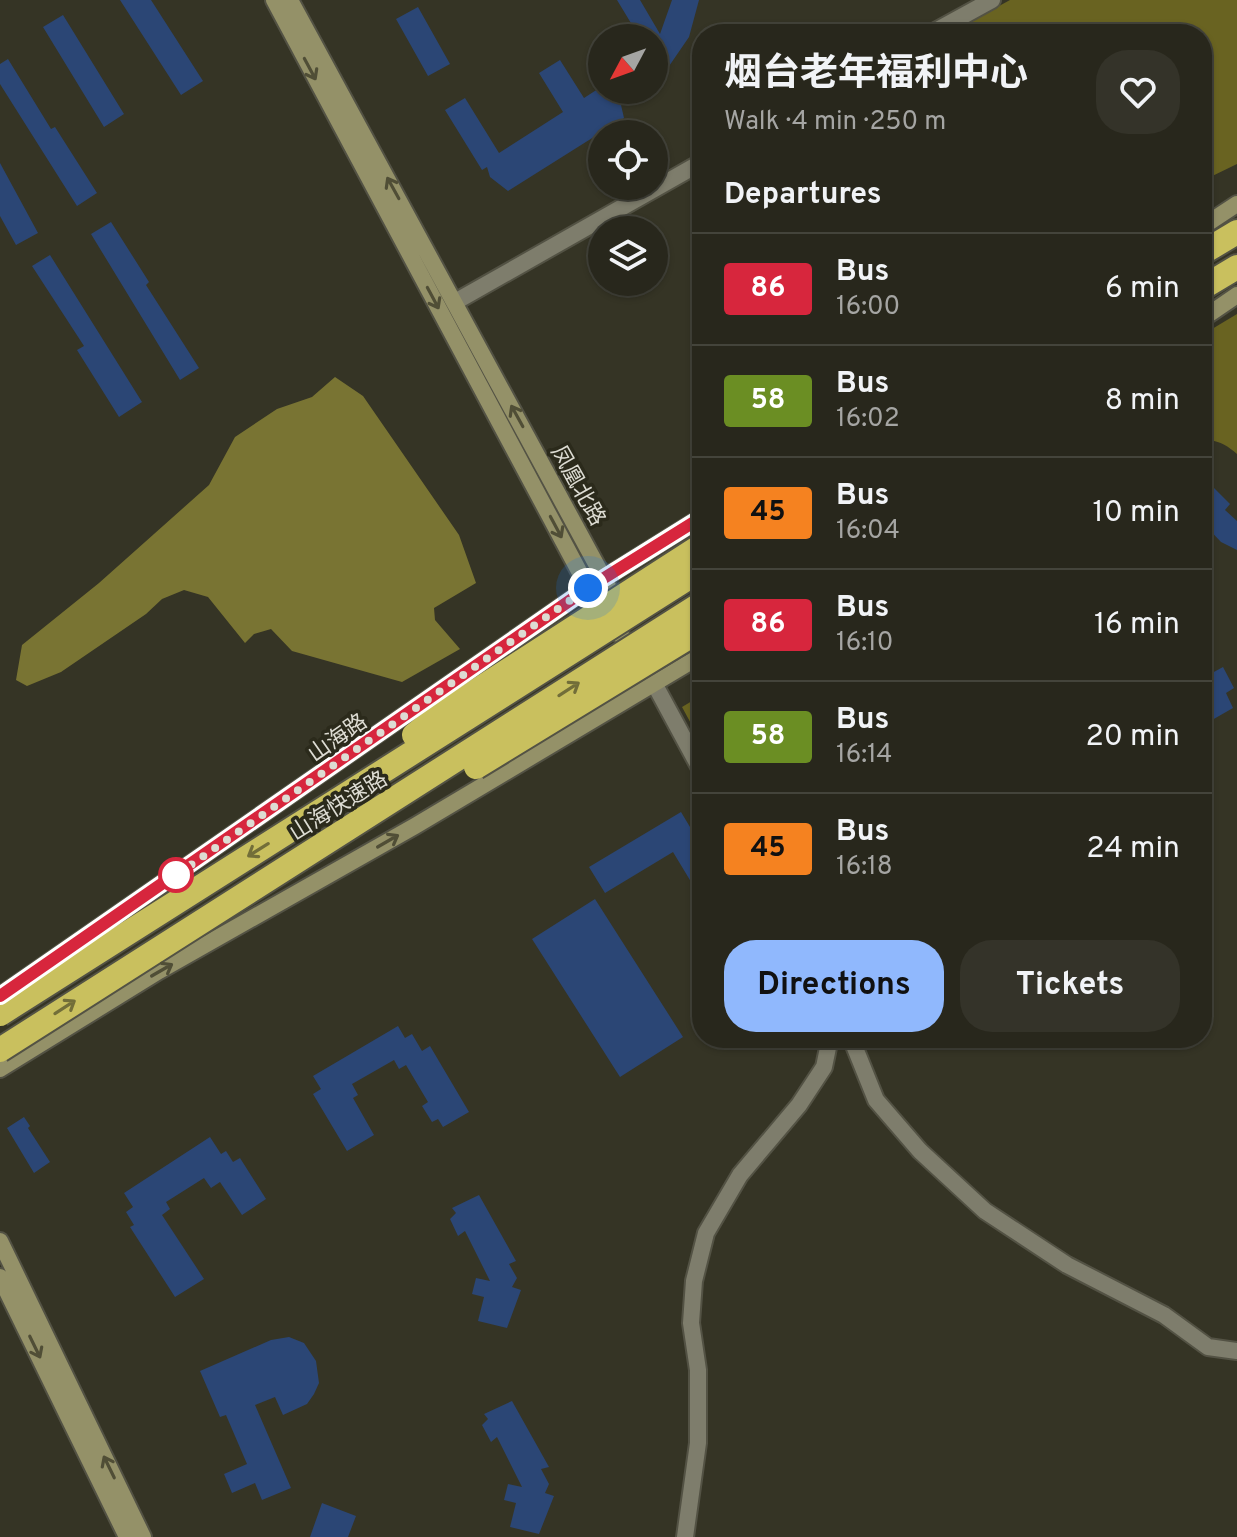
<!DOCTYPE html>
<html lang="en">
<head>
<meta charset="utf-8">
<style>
  :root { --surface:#28271c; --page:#343329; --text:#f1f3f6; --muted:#a5a5a3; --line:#44443b; --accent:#90b8fd }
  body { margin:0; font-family:Overpass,"Noto Sans SC",sans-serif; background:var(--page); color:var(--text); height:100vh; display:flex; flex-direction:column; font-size:30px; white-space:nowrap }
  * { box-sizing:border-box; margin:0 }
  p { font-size:26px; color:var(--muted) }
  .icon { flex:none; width:44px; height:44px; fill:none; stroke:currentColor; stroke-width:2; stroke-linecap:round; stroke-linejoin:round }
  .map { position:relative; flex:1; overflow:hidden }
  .sheet { position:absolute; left:692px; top:24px; width:520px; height:1024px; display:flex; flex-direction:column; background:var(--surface); border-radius:32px; box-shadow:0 2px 6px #0004,0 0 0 2px var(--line) }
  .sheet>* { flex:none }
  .badge { padding:0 16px; border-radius:6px; font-size:28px; line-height:52px }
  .needle { width:52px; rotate:229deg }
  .controls { position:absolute; left:588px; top:24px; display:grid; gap:16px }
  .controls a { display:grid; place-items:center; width:80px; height:80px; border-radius:50%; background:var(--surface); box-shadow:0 2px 6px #0004,0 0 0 2px var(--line); font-size:40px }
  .you { position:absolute; width:40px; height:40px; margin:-20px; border:6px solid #fff; border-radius:50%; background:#1a73e8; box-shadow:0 0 0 12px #1a73e833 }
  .map>.badge { position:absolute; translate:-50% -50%; box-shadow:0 0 0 4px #fff }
  h2 { padding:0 32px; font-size:30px; line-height:72px }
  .round { display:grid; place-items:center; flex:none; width:84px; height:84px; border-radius:32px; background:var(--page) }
  .overview { display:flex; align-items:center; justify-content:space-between; height:136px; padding:0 32px }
  h1 { font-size:38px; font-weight:700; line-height:60px }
  .button { display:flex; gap:16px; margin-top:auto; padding:16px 32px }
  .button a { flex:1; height:92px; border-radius:32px; background:var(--accent); color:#111; font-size:32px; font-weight:700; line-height:92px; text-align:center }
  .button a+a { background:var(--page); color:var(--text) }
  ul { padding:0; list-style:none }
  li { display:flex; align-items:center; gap:24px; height:112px; padding:0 32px; border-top:2px solid var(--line) }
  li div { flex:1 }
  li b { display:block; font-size:30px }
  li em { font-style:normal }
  li .badge { min-width:88px; font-weight:700; text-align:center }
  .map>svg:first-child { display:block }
  .forest { fill:#696321 }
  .water { fill:#797433 }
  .building { fill:#2b4675 }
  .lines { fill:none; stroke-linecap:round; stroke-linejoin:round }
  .street-casing { stroke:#535244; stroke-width:20 }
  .secondary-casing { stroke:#535244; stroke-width:20 }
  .highway-casing { stroke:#535244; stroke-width:28 }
  .street { stroke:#7e7d6c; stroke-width:16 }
  .secondary { stroke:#949168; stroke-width:16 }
  .highway { stroke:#c9c05e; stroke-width:24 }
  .highway-bridge-casing { stroke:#535244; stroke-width:28; stroke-linecap:butt }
  .highway-bridge { stroke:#c9c05e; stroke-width:24 }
  .oneway { stroke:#504e36 }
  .oneway2 { stroke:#726e39 }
  .line-casing { stroke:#fff; stroke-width:18 }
  .line { stroke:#d7263d; stroke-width:12 }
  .walk { stroke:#dddcd3; stroke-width:8; stroke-dasharray:0 14.4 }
  .stop-dot { fill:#fff; stroke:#d7263d; stroke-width:4 }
  .labels { text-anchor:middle; stroke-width:7; stroke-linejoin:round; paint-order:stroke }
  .street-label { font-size:22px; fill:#dddcd3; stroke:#2b2a1b }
</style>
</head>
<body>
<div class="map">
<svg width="1237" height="1537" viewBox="0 0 1237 1537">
  <rect width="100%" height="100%" fill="#353425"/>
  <path class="forest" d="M1010,0H1237V164L1202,181V34H948Z
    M1237,314V454C1228,446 1214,437 1202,442V335Z
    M702,695V742H701L682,707Z"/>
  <path class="water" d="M335,377L363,396L459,535L476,583L434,608L435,620L460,649L402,682L292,651L271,629L254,634L245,643L208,597L184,590L162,599L146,614L61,672L27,686L16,680L22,645L99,583L209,485L235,437L277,409L312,397Z"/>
  <path class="building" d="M120,0H151L203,81L181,95Z
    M617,0H640L660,34L672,0H699L689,37L665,72L654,67V38H640Z
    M418,7L450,64L428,76L396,19Z
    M63,15L124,114L104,127L43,27Z
    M8,59L51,129L55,127L97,193L77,206L0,84V64Z
    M560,60L584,98L601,87L621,105L624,118L508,191L490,177L487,167L482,170L445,110L465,98L499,153L563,112L539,73Z
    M0,163L38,233L16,245L0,216Z
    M111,222L149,282L146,285L199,368L180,380L91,234Z
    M50,255L142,402L119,417L77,350L84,346L32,266Z
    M1210,484L1230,504L1225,510L1237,521V550L1221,542L1202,522V490Z
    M1202,653L1212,673L1223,667L1234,688L1226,693L1233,708L1212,720L1202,702Z
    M681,812L702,847V900L673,852L605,893L589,867Z
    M595,899L683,1037L620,1077L532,939Z
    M398,1026L405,1038L412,1034L422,1051L430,1046L469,1112L443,1127L438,1119L432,1122L422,1106L428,1102L406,1065L399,1069L394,1060L352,1084L358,1095L353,1098L374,1135L347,1151L313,1094L321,1089L313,1076Z
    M24,1117L30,1126L28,1128L50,1162L34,1173L7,1128Z
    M210,1137L221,1154L226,1151L233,1162L240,1158L266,1199L242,1215L220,1182L211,1188L204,1178L166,1202L170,1209L162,1215L204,1279L175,1297L130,1227L134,1225L126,1212L133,1207L124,1193Z
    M479,1195L516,1261L509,1264L517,1278L512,1287L521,1290L507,1328L478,1321L484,1297L472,1294L476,1278L490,1281L465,1231L458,1236L450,1219L456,1213L452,1208Z
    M289,1337L304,1343L316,1361L319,1383L314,1394L307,1404L283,1415L275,1397L255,1405L291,1488L262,1500L255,1483L232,1493L224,1474L247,1464L226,1415L220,1417L200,1371L271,1340Z
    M512,1401L549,1467L541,1469L549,1484L545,1493L554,1496L539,1534L510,1527L516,1503L504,1500L508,1484L522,1487L497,1437L491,1442L482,1425L488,1419L484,1414Z
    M322,1503L356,1516L348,1537H310Z"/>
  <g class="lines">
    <g class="street-casing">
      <path id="street" d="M930,34L992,0
        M455,302L702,162
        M655,685L702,772
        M851,1038L876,1100L920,1151L985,1211L1067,1265L1164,1315L1208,1347L1237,1351
        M685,1537L698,1443V1370L691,1323L694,1281L706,1233L740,1175L799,1105L824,1067L830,1038"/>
    </g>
    <g class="secondary-casing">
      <path id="secondary" d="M274,0L588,588L636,657
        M290,0L608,586
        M1202,227L1237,204
        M1202,319L1237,295
        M0,996L588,588L702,517
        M0,1069L159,971L415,826L702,655
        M0,1241L143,1537
        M0,1277L127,1537"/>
    </g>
    <g class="highway-casing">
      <path id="highway" d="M1202,253L1237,232
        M1202,288L1237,267"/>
    </g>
    <use href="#street" class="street"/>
    <use href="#secondary" class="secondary"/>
    <use href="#highway" class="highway"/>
    <g class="highway-bridge-casing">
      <path id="highway-bridge" d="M414,735L442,713L702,545
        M476,767L702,629
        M0,1014L702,569
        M0,1050L702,603"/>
    </g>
    <use href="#highway-bridge" class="highway-bridge"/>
  </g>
  <defs><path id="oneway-shaft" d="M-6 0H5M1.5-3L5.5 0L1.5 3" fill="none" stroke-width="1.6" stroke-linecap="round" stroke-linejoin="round" transform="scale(2)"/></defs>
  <g class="oneway">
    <use href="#oneway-shaft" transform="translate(310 69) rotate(62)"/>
    <use href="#oneway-shaft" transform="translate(393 188) rotate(-119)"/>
    <use href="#oneway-shaft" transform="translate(433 298) rotate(62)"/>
    <use href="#oneway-shaft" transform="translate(517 416) rotate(-119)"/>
    <use href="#oneway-shaft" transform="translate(556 527) rotate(62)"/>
    <use href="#oneway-shaft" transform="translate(388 841) rotate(-30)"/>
    <use href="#oneway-shaft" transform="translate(162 970) rotate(-30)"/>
    <use href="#oneway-shaft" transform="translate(35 1347) rotate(64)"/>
    <use href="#oneway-shaft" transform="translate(109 1467) rotate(-116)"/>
  </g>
  <g class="oneway2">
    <use href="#oneway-shaft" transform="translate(569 689) rotate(-33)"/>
    <use href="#oneway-shaft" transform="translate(258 850) rotate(148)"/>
    <use href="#oneway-shaft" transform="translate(65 1007) rotate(-33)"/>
  </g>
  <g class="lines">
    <g class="line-casing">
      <path id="line" d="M0,996L588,588L702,517"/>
    </g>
    <use href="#line" class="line"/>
    <path class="walk" d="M176,875L172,878L588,588"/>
  </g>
  <circle class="stop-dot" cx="176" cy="875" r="16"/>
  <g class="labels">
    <g class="street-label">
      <text transform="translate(579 485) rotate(61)" y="8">凤凰北路</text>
      <text transform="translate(337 737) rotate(-35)" y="8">山海路</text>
      <text transform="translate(338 805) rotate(-32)" y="8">山海快速路</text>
    </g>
  </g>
</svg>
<div class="controls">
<a><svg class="needle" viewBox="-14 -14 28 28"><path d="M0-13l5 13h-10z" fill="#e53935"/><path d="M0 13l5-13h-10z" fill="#a5a5a3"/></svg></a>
<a><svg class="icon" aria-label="locate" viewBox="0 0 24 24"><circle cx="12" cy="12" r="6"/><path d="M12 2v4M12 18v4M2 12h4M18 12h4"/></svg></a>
<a><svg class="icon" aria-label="layers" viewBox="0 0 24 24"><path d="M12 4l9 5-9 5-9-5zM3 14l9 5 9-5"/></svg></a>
</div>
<div class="you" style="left:588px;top:588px"></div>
<section class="sheet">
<div class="overview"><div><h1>烟台老年福利中心</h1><p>Walk · 4 min · 250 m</p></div><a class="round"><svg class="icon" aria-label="heart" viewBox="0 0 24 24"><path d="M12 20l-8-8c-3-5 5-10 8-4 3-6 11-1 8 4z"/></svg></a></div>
<h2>Departures</h2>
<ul>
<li><span class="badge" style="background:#d7263d;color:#fff">86</span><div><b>Bus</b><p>16:00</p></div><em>6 min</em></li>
<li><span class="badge" style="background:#6b8e23;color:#fff">58</span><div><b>Bus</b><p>16:02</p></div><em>8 min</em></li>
<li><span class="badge" style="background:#f58220;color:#111">45</span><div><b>Bus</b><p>16:04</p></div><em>10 min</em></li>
<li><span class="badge" style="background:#d7263d;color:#fff">86</span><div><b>Bus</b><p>16:10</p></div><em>16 min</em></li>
<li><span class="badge" style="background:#6b8e23;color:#fff">58</span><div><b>Bus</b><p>16:14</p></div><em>20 min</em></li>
<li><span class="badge" style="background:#f58220;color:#111">45</span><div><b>Bus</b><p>16:18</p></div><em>24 min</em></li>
</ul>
<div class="button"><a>Directions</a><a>Tickets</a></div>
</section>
</div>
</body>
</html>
